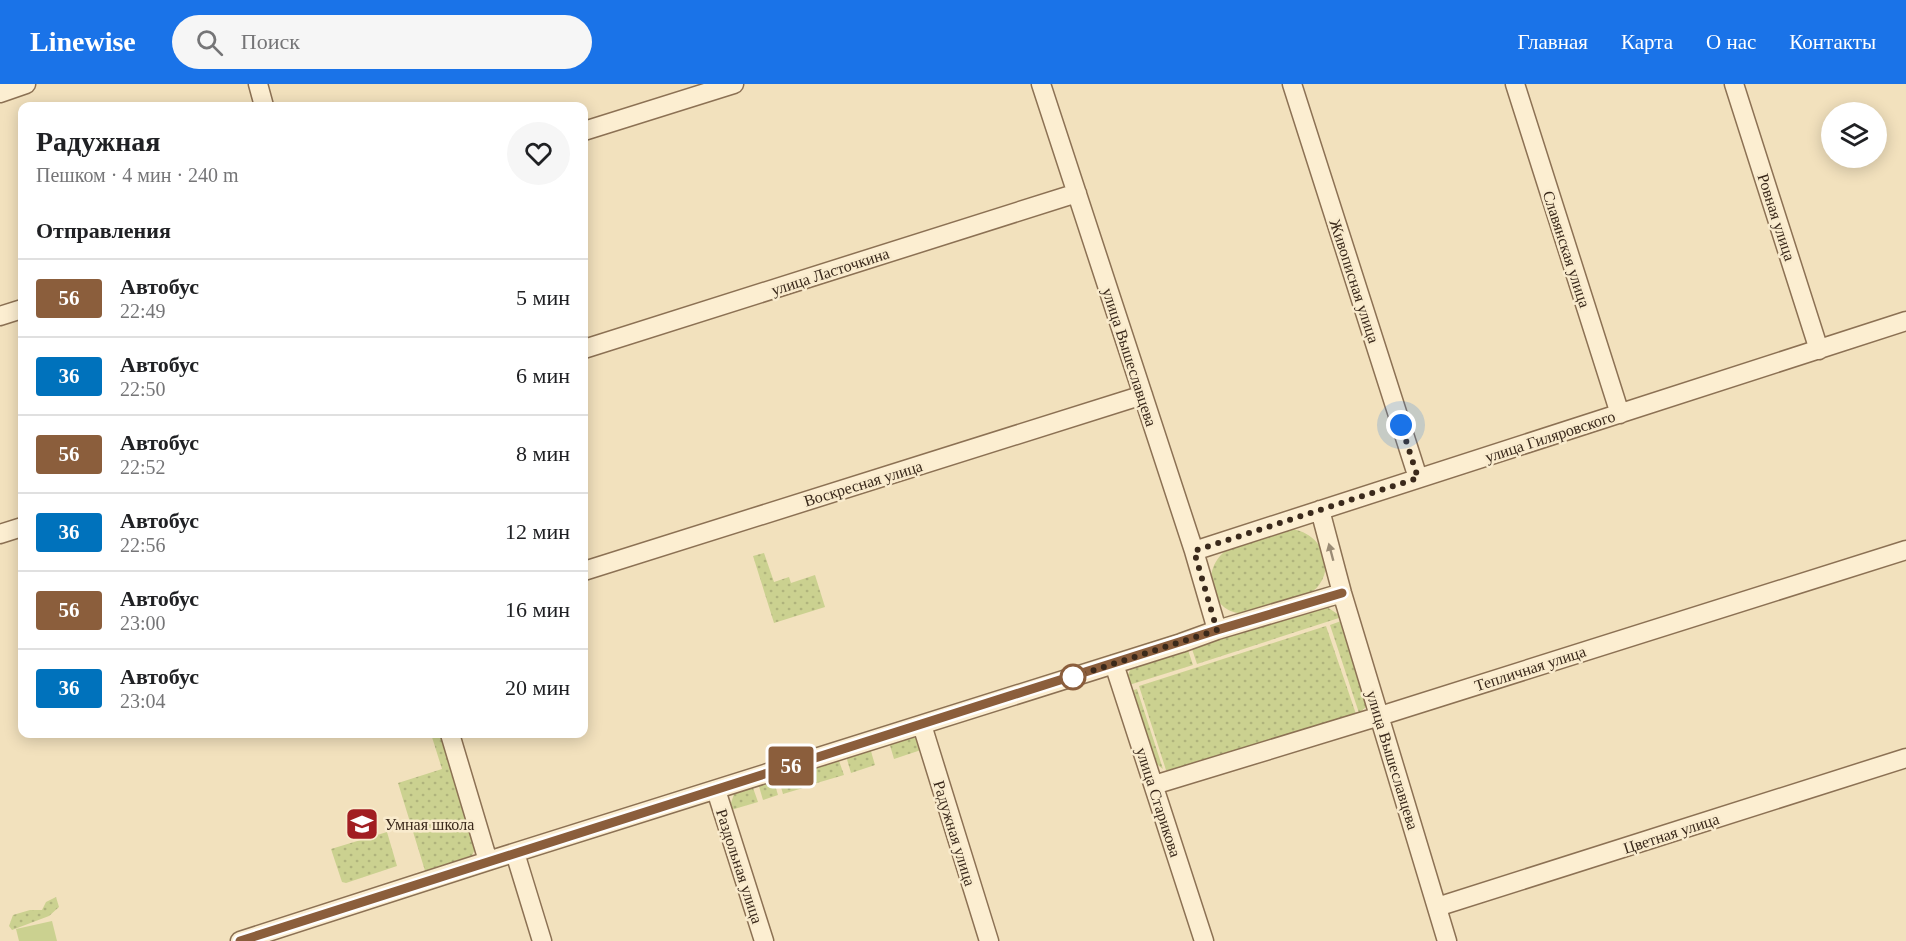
<!DOCTYPE html>
<html lang="ru">
<head>
<meta charset="utf-8">
<style>
  :root { --surface:#fff; --page:#f6f6f6; --text:#202124; --muted:#757577; --line:#e0e0e0; --accent:#1a73e8 }
  body { margin:0; font-family:Georgia,serif; background:var(--page); color:var(--text); height:100vh; display:flex; flex-direction:column; font-size:22px; white-space:nowrap }
  * { box-sizing:border-box; margin:0 }
  p { font-size:20px; color:var(--muted) }
  .icon { flex:none; width:33px; height:33px; fill:none; stroke:currentColor; stroke-width:2; stroke-linecap:round; stroke-linejoin:round }
  .map { position:relative; flex:1; overflow:hidden }
  .drawer { position:absolute; left:18px; top:18px; width:570px; height:636px; display:flex; flex-direction:column; background:var(--surface); border-radius:12px; box-shadow:0 3px 15px #0003 }
  .drawer>* { flex:none }
  .badge { padding:0 12px; border-radius:4px; font-size:21px; line-height:39px }
  .buttons { position:absolute; left:1821px; top:18px; display:grid; gap:12px }
  .buttons a { display:grid; place-items:center; width:66px; height:66px; border-radius:50%; background:var(--surface); box-shadow:0 3px 15px #0003; font-size:30px }
  .you { position:absolute; width:30px; height:30px; margin:-15px; border:4px solid #fff; border-radius:50%; background:#1a73e8; box-shadow:0 0 0 9px #1a73e833 }
  .map>.badge { position:absolute; translate:-50% -50%; box-shadow:0 0 0 3px #fff }
  h2 { padding:0 18px; font-size:22px; line-height:54px }
  .round { display:grid; place-items:center; flex:none; width:63px; height:63px; border-radius:32px; background:var(--page) }
  .headline { display:flex; align-items:center; justify-content:space-between; height:102px; padding:0 18px }
  h1 { font-size:28px; font-weight:700; line-height:45px }
  ul { padding:0; list-style:none }
  li { display:flex; align-items:center; gap:18px; height:78px; padding:0 18px; border-top:2px solid var(--line) }
  li div { flex:1 }
  li b { display:block; font-size:22px }
  li em { font-style:normal }
  li .badge { min-width:66px; font-weight:700; text-align:center }
  header { display:flex; align-items:center; gap:36px; box-sizing:border-box; height:84px; padding:0 30px; background:var(--accent); color:#fff }
  header strong { font-size:28px }
  nav { display:flex; gap:33px; margin-inline-start:auto; font-size:21px }
  .search { width:420px; height:54px; background:var(--page); display:flex; align-items:center; gap:15px; box-sizing:border-box; padding:0 21px; border-radius:33px; color:var(--muted); font-size:22px }
  .map>svg:first-child { display:block }
  .grass { fill:url(#grass-dots) }
  .green { fill:#cbd190 }
  .lines { fill:none; stroke-linecap:round; stroke-linejoin:round }
  .minor-casing { stroke:#8c7154; stroke-width:21 }
  .minor { stroke:#fceed1; stroke-width:18 }
  .oneway { fill:#9b8c76 }
  .line-casing { stroke:#fff; stroke-width:14 }
  .line { stroke:#8b5e3c; stroke-width:9 }
  .walk { stroke:#3a291b; stroke-width:6; stroke-dasharray:0 10.8 }
  .stop-dot { fill:#fff; stroke:#8b5e3c; stroke-width:3 }
  .labels { text-anchor:middle; stroke-width:5; stroke-linejoin:round; paint-order:stroke }
  .street-label { font-size:16px; fill:#3a291b; stroke:#f9ebcd }
  .poi-label { font-size:16px; fill:#3a291b; stroke:#f9ebcd; text-anchor:start }
</style>
</head>
<body>
<header>
<strong>Linewise</strong>
<div class="search"><svg class="icon" aria-label="search" viewBox="0 0 24 24"><circle cx="10" cy="10" r="6"/><path d="M15 15l6 6"/></svg>Поиск</div>
<nav><a>Главная</a><a>Карта</a><a>О нас</a><a>Контакты</a></nav>
</header>
<div class="map">
<svg width="1906" height="857" viewBox="0 0 1906 857">
  <defs>
    <pattern id="grass-dots" width="8" height="8" patternUnits="userSpaceOnUse" patternTransform="scale(1.5)"><rect width="8" height="8" fill="#cbd190"/><path d="M2 2h.1M6 6h.1" fill="none" stroke="#afb37c" stroke-width="1.8" stroke-linecap="round"/></pattern>
  </defs>
  <rect width="100%" height="100%" fill="#f2e1bd"/>
  <path class="grass" d="M1289,445C1316,446 1337,476 1319,501C1316,505 1310,510 1305,512C1293,517 1250,531 1238,529C1218,527 1206,502 1213,484C1216,475 1223,468 1230,463Z
    M764,469L774,498L789,493L791,499L815,491L825,523L774,539L753,472Z
    M1324,521L1342,533L1197,580L1191,562Z
    M1344,536L1368,617L1366,623L1359,629L1330,541Z
    M1326,542L1356,630L1173,686H1166L1139,602Z
    M1187,563L1193,581L1129,601L1127,593L1131,584Z
    M1137,605L1163,685L1155,679L1131,607Z
    M431,650H443L475,765L470,776L426,790L398,699L442,685Z
    M912,653L918,655L924,665L894,675L889,658Z
    M870,664L875,681L851,689L846,672Z
    M838,674L844,691L810,701L805,684Z
    M798,687L803,704L783,710L778,693Z
    M773,695L778,711L763,716L758,699Z
    M752,701L758,718L731,726V719L734,710Z
    M387,748L397,782L346,799L342,798L331,765Z
    M56,813L59,823L49,832L12,846L9,842L13,831L30,826H42L46,818Z"/>
  <path class="green" d="M52,837L57,857H19L16,845Z"/>
  <g class="lines">
    <g class="minor-casing">
      <path id="minor" d="M258,0L264,22
        M1041,0L1194,467L1217,546
        M1292,0L1418,394
        M1515,0L1620,330
        M1734,0L1819,266
        M0,9L26,0
        M584,47L734,0
        M0,232L22,225
        M584,265L1077,109
        M1320,426L1342,509L1447,857
        M0,450L22,443
        M1194,467L1906,237
        M584,487L1143,311
        M1114,580L1204,857
        M922,641L989,857
        M450,650L488,777
        M1154,701L1380,632L1906,466
        M716,706L764,857
        M515,769L542,857
        M1437,823L1906,674
        M240,857L488,777L1181,559L1217,546L1342,509"/>
    </g>
    <use href="#minor" class="minor"/>
  </g>
  <defs><path id="oneway-solid" d="M-6-.8H1V-3.2L6.5 0L1 3.2V.8H-6Z" transform="scale(1.5)"/></defs>
  <use class="oneway" href="#oneway-solid" transform="translate(1331 468) rotate(-105)"/>
  <g class="lines">
    <g class="line-casing">
      <path id="line" d="M240,857L1217,546L1342,509"/>
    </g>
    <use href="#line" class="line"/>
    <path class="walk" d="M1073,593L1217,546L1194,467L1418,394L1401,341"/>
  </g>
  <defs>
    <g id="school-square" transform="scale(1.725)"><rect x="-9" y="-9" width="18" height="18" rx="4" fill="#a11e22" stroke="#f9ebcd"/><path d="M0-5L7-2L0 1L-7-2ZM-4 1L0 2.5L4 1V4Q0 6-4 4Z" fill="#fff"/></g>
  </defs>
  <g fill-rule="evenodd">
    <use href="#school-square" x="362" y="740"/>
  </g>
  <circle class="stop-dot" cx="1073" cy="593" r="12"/>
  <g class="labels">
    <g class="street-label">
      <text transform="translate(1777 133) rotate(72)" y="6">Ровная улица</text>
      <text transform="translate(1567 165) rotate(72)" y="6">Славянская улица</text>
      <text transform="translate(830 187) rotate(-18)" y="6">улица Ласточкина</text>
      <text transform="translate(1355 197) rotate(72)" y="6">Живописная улица</text>
      <text transform="translate(1130 273) rotate(72)" y="6">улица Вышеславцева</text>
      <text transform="translate(1550 352) rotate(-18)" y="6">улица Гиляровского</text>
      <text transform="translate(863 399) rotate(-17)" y="6">Воскресная улица</text>
      <text transform="translate(1530 584) rotate(-18)" y="6">Тепличная улица</text>
      <text transform="translate(1393 676) rotate(73)" y="6">улица Вышеславцева</text>
      <text transform="translate(1159 718) rotate(72)" y="6">улица Старикова</text>
      <text transform="translate(955 749) rotate(73)" y="6">Радужная улица</text>
      <text transform="translate(1671 749) rotate(-18)" y="6">Цветная улица</text>
      <text transform="translate(740 782) rotate(72)" y="6">Раздольная улица</text>
    </g>
    <g class="poi-label">
      <text x="385" y="746">Умная школа</text>
    </g>
  </g>
</svg>
<div class="buttons">
<a><svg class="icon" aria-label="layers" viewBox="0 0 24 24"><path d="M12 4l9 5-9 5-9-5zM3 14l9 5 9-5"/></svg></a>
</div>
<div class="you" style="left:1401px;top:341px"></div>
<b class="badge" style="left:791px;top:682px;background:#8b5e3c;color:#fff">56</b>
<section class="drawer">
<div class="headline"><div><h1>Радужная</h1><p>Пешком · 4 мин · 240 m</p></div><a class="round"><svg class="icon" aria-label="heart" viewBox="0 0 24 24"><path d="M12 20l-8-8c-3-5 5-10 8-4 3-6 11-1 8 4z"/></svg></a></div>
<h2>Отправления</h2>
<ul>
<li><span class="badge" style="background:#8b5e3c;color:#fff">56</span><div><b>Автобус</b><p>22:49</p></div><em>5 мин</em></li>
<li><span class="badge" style="background:#0072bc;color:#fff">36</span><div><b>Автобус</b><p>22:50</p></div><em>6 мин</em></li>
<li><span class="badge" style="background:#8b5e3c;color:#fff">56</span><div><b>Автобус</b><p>22:52</p></div><em>8 мин</em></li>
<li><span class="badge" style="background:#0072bc;color:#fff">36</span><div><b>Автобус</b><p>22:56</p></div><em>12 мин</em></li>
<li><span class="badge" style="background:#8b5e3c;color:#fff">56</span><div><b>Автобус</b><p>23:00</p></div><em>16 мин</em></li>
<li><span class="badge" style="background:#0072bc;color:#fff">36</span><div><b>Автобус</b><p>23:04</p></div><em>20 мин</em></li>
</ul>
</section>
</div>
</body>
</html>
